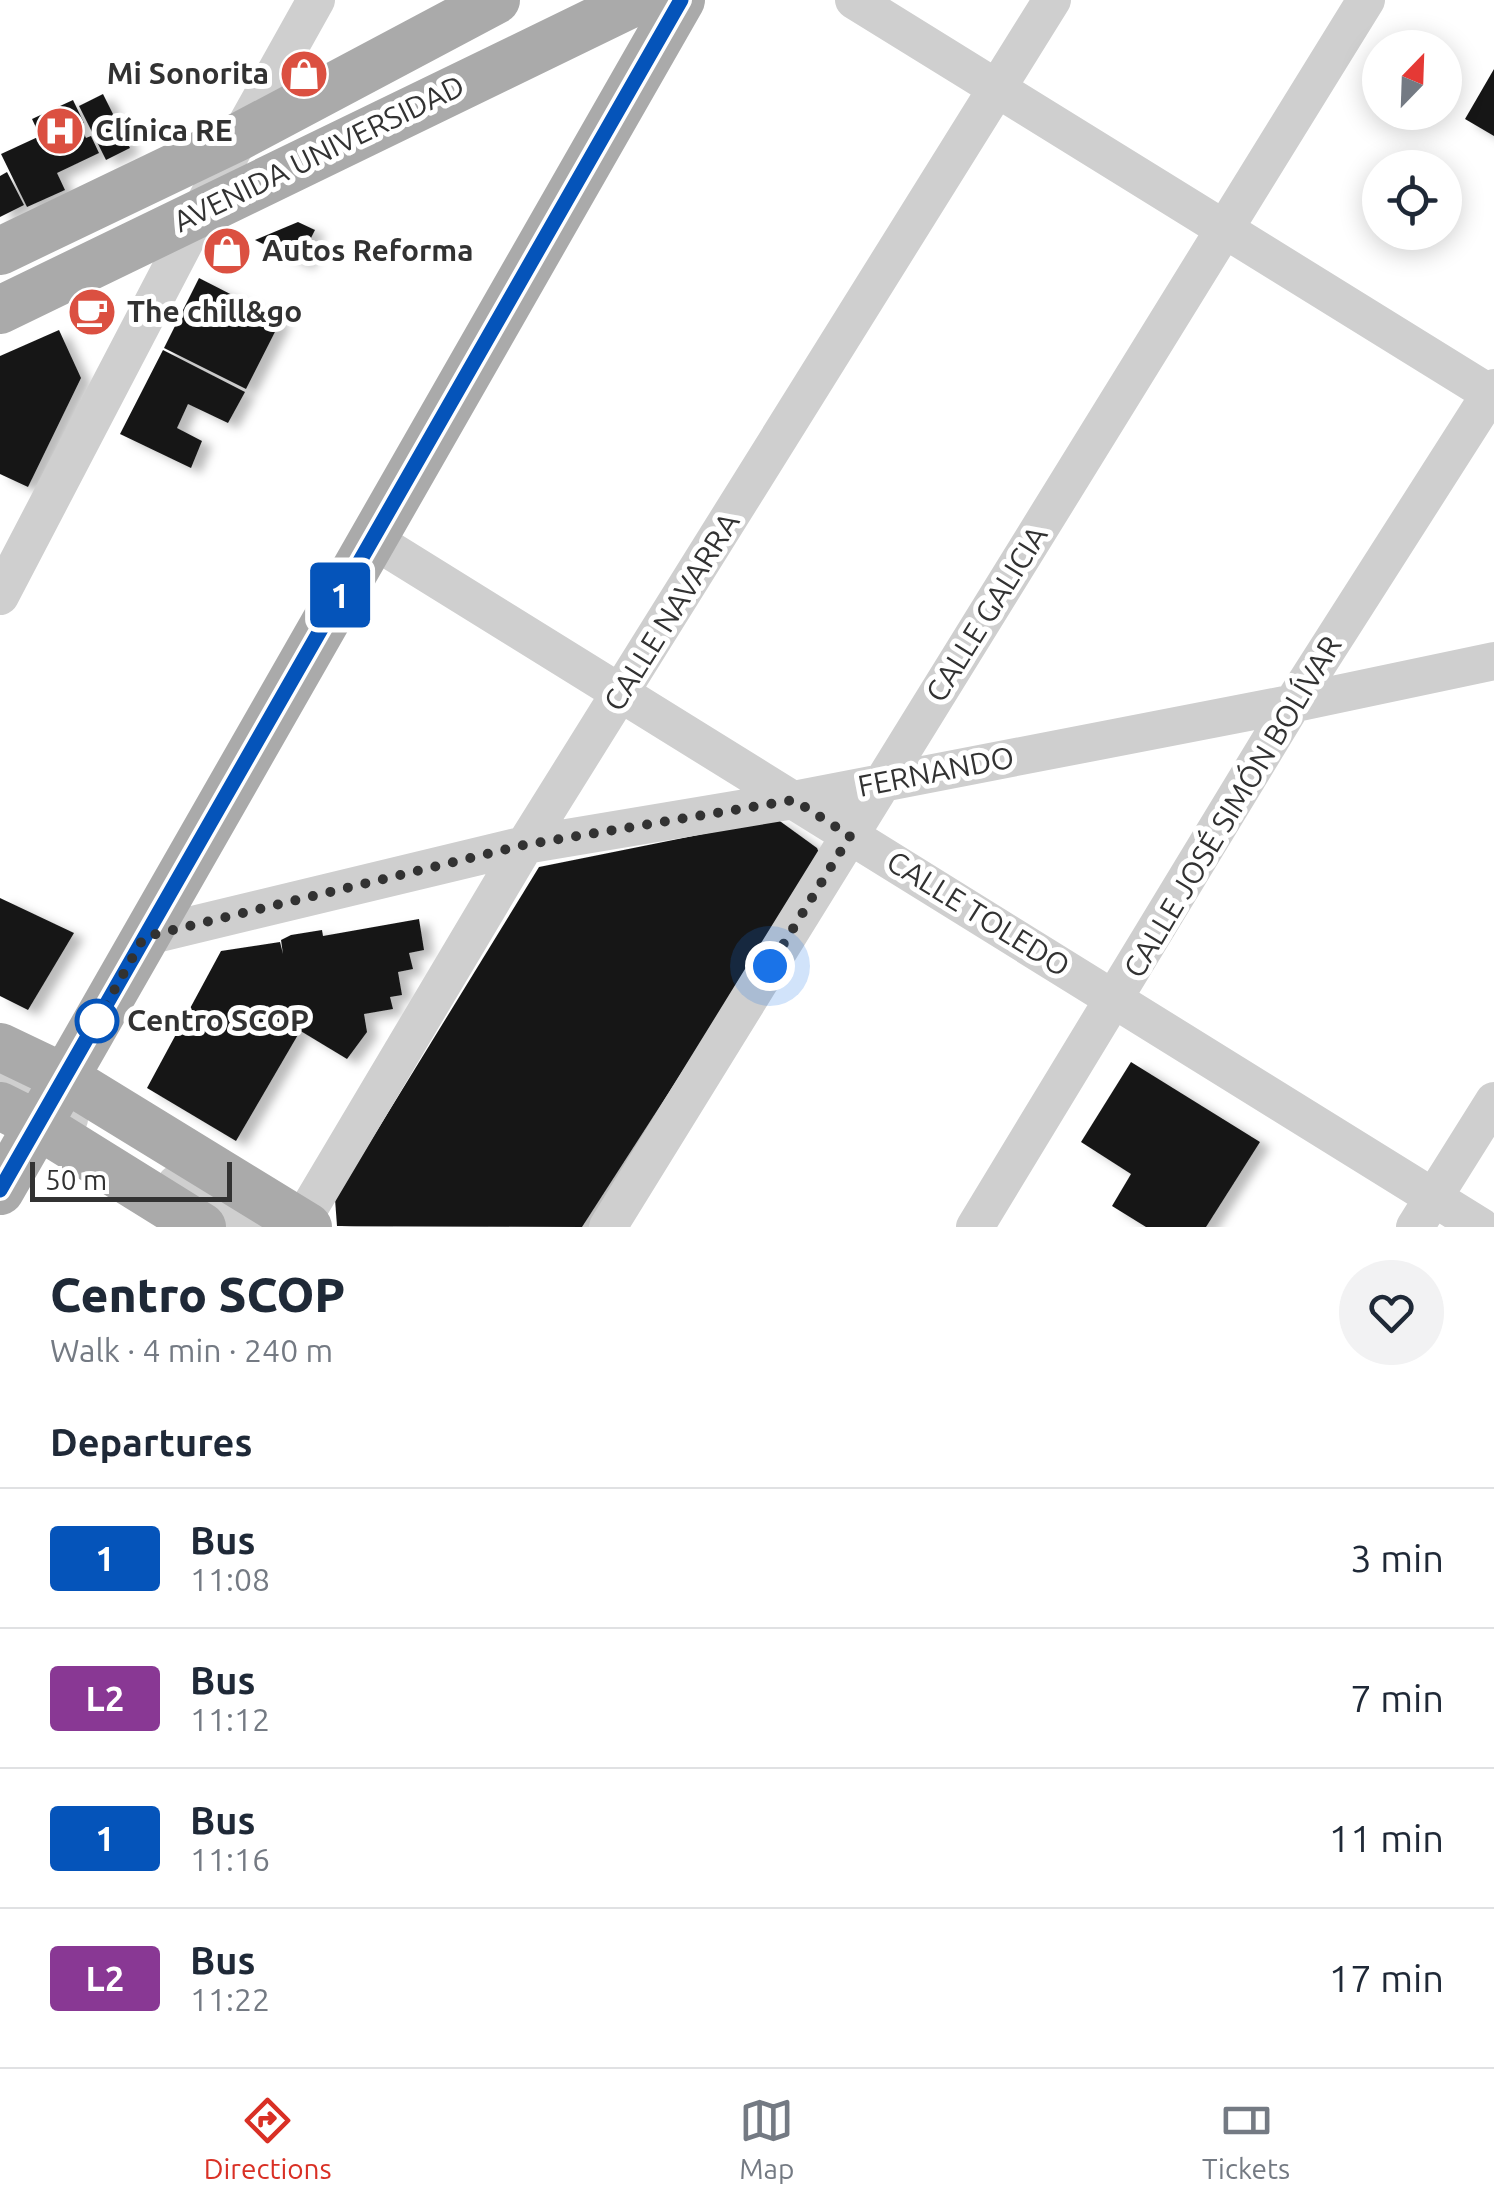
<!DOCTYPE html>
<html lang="en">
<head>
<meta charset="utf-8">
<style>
  :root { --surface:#fff; --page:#f2f2f3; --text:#1f2937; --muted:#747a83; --line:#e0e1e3; --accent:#d93025 }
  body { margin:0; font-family:Ubuntu,sans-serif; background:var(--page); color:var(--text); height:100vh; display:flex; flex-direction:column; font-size:38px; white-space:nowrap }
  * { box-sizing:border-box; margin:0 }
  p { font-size:32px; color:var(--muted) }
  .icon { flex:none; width:55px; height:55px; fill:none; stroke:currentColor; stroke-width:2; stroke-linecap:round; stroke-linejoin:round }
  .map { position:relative; height:1227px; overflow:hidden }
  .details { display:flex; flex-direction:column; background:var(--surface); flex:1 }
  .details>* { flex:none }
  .badge { padding:0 20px; border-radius:8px; font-size:35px; line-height:65px }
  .needle { width:65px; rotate:23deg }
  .controls { position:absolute; left:1362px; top:30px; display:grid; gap:20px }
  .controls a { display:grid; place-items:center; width:100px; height:100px; border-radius:50%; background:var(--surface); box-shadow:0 5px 25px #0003; font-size:50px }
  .scale { position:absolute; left:30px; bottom:25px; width:202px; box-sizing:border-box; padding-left:10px; border:5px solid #323232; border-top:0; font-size:28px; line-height:35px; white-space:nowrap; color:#323232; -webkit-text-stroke:8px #fff; paint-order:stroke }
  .you { position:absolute; width:50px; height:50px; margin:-25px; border:8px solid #fff; border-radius:50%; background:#1a73e8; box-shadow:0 0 0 15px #1a73e833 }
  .map>.badge { position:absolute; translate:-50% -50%; box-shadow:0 0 0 5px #fff }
  h2 { padding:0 50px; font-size:38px; line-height:90px }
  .round { display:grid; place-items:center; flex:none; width:105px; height:105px; border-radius:52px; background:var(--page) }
  .headline { display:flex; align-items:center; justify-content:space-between; height:170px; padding:0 50px }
  h1 { font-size:48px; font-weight:800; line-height:75px }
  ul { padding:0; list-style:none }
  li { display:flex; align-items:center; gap:30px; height:140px; padding:0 50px; border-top:2px solid var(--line) }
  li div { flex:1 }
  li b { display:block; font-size:38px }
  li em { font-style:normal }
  li .badge { min-width:110px; font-weight:700; text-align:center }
  .tabs { display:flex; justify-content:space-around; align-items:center; height:140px; border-top:2px solid var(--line); background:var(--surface); font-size:28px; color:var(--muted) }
  .tabs a { display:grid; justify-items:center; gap:5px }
  .tabs .selected { color:var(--accent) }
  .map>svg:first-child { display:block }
  .building { fill:#191919; filter:url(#shadow) }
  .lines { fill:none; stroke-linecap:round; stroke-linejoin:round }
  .minor { stroke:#cfcfcf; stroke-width:38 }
  .major { stroke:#aaa; stroke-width:48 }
  .line-casing { stroke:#fff; stroke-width:22 }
  .line { stroke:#0554ba; stroke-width:15 }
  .walk { stroke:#323232; stroke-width:10; stroke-dasharray:0 18 }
  .stop-dot { fill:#fff; stroke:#0554ba; stroke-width:5 }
  .labels { text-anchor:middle; stroke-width:10; stroke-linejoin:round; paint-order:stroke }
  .poi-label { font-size:30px; font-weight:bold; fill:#323232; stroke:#fff; text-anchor:start }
  .street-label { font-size:30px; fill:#323232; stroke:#fff }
  .stop-label { font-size:30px; font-weight:bold; fill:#323232; stroke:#fff; text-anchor:start }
</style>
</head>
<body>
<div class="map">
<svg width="1494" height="1227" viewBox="0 0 1494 1227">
  <defs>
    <filter id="shadow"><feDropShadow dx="10" dy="5.5" stdDeviation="5" flood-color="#0004"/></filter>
  </defs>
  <rect width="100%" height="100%" fill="#fff"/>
  <path class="building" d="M1494,69V136L1465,119Z
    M103,94L130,148L106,160L79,106Z
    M73,100L84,123L80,125L86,138L91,136L99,153L57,173L65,190L27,207L1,154L40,136L32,119Z
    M7,172L24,205L0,217V176Z
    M298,222L315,230L306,248L311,250L304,264L255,240Z
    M199,278L281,320L246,389L164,348Z
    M59,330L81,378L28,487L0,474V356Z
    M163,350L245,392L228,423L188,404L177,428L202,441L191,468L120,434Z
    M777,819L817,848L819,853L813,869L582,1227L337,1226L335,1199L539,867Z
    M0,898L74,933L28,1010L0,996Z
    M419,919L424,950L409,953L413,969L398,972L402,995L390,997L393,1009L364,1014L367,1032L347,1059L294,1027L299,1033L236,1141L147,1088L221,951L280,942L283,954L281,940L291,935L322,930L323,936Z
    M1131,1062L1260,1142L1206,1227H1146L1112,1206L1131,1174L1081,1142Z"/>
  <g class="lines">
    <path class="minor" d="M854,0L1494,396
      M372,539L1481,1227
      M0,596L240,136L316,0
      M143,937L525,845L794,800L1300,702L1494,661
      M0,1068L69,1119
      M176,1184L246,1227
      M298,1227L525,845L1052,0
      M608,1227L1366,0
      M975,1227L1293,703L1494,388
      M1415,1227L1494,1101"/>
    <path class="major" d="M0,251L240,136L496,0
      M0,310L639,0
      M0,1047L65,1078L308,1227
      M0,1106L38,1125L202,1227
      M0,1191L681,0"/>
  </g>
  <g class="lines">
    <g class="line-casing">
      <path id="line" d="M0,1190L681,0"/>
    </g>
    <use href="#line" class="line"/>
    <path class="walk" d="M97,1021L144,937L524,845L794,800L850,836L770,966"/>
  </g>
  <defs>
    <g id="shop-disc" transform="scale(2.5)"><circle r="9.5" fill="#db5041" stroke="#fff"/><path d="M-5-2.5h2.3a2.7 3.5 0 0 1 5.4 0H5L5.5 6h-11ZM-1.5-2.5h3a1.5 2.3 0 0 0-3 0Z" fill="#fff"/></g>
    <g id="hospital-disc" transform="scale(2.5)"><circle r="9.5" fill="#db5041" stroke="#fff"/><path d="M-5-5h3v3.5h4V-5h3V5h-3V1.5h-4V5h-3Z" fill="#fff"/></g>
    <g id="cafe-disc" transform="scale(2.5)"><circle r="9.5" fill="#db5041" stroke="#fff"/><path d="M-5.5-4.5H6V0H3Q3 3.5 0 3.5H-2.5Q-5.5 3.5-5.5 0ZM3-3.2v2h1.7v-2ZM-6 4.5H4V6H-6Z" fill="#fff"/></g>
  </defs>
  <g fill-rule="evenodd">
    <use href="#shop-disc" x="304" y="74"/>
    <use href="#hospital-disc" x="60" y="131"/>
    <use href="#shop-disc" x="227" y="251"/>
    <use href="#cafe-disc" x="92" y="312"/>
  </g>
  <circle class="stop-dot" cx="97" cy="1021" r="20"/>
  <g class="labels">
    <g class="poi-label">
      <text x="269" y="84" text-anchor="end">Mi Sonorita</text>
      <text x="95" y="141">Clínica RE</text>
      <text x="262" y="261">Autos Reforma</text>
      <text x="127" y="322">The chill&amp;go</text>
    </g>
    <g class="street-label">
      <text transform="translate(319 154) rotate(-26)" y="10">AVENIDA UNIVERSIDAD</text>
      <text transform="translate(672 612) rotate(-58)" y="10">CALLE NAVARRA</text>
      <text transform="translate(987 614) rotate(-58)" y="10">CALLE GALICIA</text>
      <text transform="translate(936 772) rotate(-11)" y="10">FERNANDO</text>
      <text transform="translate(1233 807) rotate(-59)" y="10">CALLE JOSÉ SIMÓN BOLÍVAR</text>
      <text transform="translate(978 914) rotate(32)" y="10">CALLE TOLEDO</text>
    </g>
    <g class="stop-label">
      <text x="127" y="1031">Centro SCOP</text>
    </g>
  </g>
</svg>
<div class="controls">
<a><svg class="needle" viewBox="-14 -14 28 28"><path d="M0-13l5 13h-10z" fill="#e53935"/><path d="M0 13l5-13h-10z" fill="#747a83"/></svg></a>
<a><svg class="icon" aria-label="locate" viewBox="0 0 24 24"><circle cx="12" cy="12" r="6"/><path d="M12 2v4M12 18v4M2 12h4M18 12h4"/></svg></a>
</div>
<div class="scale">50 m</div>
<div class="you" style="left:770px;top:966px"></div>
<b class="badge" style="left:340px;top:595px;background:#0554ba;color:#fff">1</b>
</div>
<section class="details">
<div class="headline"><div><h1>Centro SCOP</h1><p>Walk · 4 min · 240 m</p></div><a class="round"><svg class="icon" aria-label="heart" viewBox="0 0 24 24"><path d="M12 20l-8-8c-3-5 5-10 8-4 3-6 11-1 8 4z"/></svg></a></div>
<h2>Departures</h2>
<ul>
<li><span class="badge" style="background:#0554ba;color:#fff">1</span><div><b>Bus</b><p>11:08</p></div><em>3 min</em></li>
<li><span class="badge" style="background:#893894;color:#fff">L2</span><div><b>Bus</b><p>11:12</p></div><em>7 min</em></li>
<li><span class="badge" style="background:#0554ba;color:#fff">1</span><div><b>Bus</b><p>11:16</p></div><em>11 min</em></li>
<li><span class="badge" style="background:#893894;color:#fff">L2</span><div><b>Bus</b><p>11:22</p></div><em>17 min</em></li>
</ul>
</section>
<nav class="tabs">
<a class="selected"><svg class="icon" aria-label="directions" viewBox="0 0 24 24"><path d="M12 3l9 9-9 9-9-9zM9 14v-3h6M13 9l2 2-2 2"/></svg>Directions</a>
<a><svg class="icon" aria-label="map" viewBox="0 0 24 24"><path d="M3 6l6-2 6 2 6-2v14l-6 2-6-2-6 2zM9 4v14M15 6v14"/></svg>Map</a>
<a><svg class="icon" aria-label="tickets" viewBox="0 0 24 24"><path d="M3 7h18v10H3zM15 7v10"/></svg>Tickets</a>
</nav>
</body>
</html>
